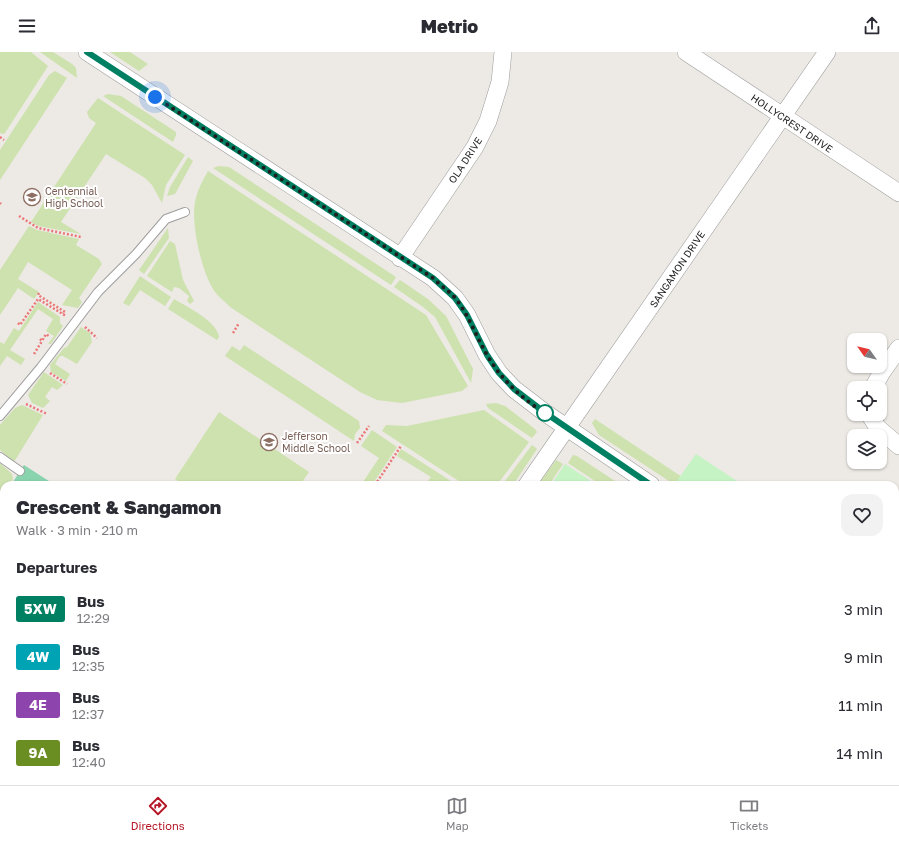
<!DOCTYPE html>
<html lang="en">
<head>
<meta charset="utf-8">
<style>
  :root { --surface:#fff; --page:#f2f2f3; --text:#2b2b33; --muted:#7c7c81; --line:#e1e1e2; --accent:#b51526 }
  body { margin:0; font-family:"Golos Text",sans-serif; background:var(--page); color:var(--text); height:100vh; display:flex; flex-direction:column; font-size:15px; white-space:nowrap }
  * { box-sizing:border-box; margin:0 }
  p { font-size:13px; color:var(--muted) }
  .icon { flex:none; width:22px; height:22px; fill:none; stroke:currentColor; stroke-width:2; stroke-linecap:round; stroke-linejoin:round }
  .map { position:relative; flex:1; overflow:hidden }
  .drawer { position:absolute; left:0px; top:429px; width:899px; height:304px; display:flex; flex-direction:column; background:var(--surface); border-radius:12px 12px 0 0; box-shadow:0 1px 3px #0004 }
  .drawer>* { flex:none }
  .badge { padding:0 8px; border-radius:3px; font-size:14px; line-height:26px }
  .needle { width:26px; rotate:304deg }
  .controls { position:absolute; left:847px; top:281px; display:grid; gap:8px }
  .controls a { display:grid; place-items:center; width:40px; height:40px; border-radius:8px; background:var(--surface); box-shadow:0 1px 3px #0004; font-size:20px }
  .you { position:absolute; width:20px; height:20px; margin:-10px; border:3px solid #fff; border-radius:50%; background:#1a73e8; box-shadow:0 0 0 6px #1a73e833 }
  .map>.badge { position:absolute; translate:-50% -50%; box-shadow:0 0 0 2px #fff }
  h2 { padding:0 16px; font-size:15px; line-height:36px }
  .round { display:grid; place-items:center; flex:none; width:42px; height:42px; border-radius:12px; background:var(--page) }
  .head { display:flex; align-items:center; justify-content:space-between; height:68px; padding:0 16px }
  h1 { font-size:19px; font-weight:800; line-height:30px }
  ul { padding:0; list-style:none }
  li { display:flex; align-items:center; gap:12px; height:48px; padding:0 16px }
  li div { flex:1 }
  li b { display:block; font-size:15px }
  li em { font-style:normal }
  li .badge { min-width:44px; font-weight:700; text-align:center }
  header { display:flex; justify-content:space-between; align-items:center; height:52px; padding:0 16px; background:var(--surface); font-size:18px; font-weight:800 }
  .dock { display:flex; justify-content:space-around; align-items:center; height:56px; border-top:1px solid var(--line); background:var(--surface); font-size:11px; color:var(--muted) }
  .dock a { display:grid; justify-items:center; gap:2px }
  .dock .on { color:var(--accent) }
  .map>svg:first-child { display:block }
  .grass { fill:#cde2ae }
  .park { fill:#c6f3c4 }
  .pitch { fill:#89d4af }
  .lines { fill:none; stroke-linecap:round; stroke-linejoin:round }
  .lane-casing { stroke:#9e9e9e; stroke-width:10 }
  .street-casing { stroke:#9e9e9e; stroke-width:18 }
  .path { stroke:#eb7778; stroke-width:2.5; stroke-dasharray:2 2; stroke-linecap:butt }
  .lane { stroke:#fff; stroke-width:8 }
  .street { stroke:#fff; stroke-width:17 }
  .line-casing { stroke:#fff; stroke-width:9 }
  .line { stroke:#008063; stroke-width:6 }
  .walk { stroke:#1d1d1d; stroke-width:4; stroke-dasharray:0 7.2 }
  .stop-dot { fill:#fff; stroke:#008063; stroke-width:2 }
  .labels { text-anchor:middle; stroke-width:4; stroke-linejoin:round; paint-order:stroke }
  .street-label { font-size:10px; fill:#1d1d1d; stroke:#fff }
  .education-label { font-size:10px; fill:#785e54; stroke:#fff; text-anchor:start }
</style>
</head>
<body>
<header><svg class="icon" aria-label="menu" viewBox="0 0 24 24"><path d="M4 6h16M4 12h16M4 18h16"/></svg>Metrio<svg class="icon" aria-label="share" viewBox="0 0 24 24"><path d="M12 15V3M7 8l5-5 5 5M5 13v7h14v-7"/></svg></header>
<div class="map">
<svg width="899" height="733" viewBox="0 0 899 733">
  <rect width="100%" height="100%" fill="#ede9e4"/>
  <path class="grass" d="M0,0H31L48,14L5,81L3,82L0,81Z
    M40,0H53L72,12L76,16L77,26Z
    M110,0H130L148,12L139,19Z
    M55,19L67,26L0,128V98L49,23Z
    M108,42L121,44L176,80V83L173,90L103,44Z
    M98,46L185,103L166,133L162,151L152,133L145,126L106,102L61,170L81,182L38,174L31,170L96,71L89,66L87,60Z
    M188,105L193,109L175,142L167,144L170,135Z
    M219,114L229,115L396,225L391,233L213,116Z
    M208,119L426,263L468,334L462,339L402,351L377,348L360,340L230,255C225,249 217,244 213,237C201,217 191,173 195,150C197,139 203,128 208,119Z
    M29,174L37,178L79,187L76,193L99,207L102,212L79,246L82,250L78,256L62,253L72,238L28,210L18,227L39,240L34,247L18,236L0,263V218Z
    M168,176L169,186L144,222L139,218Z
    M170,189L175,192L183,228L194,249L190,252L187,249L189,244L179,236L174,235L172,240L147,224Z
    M140,224L171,245L165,254L140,238L129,254L123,251Z
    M400,228L428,247L446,264L473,317L471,331L435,265L423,255L394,235Z
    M174,247C187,255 217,269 219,285L217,288L168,257Z
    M38,250L60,265V271L63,274L51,292H48L54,284L46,279L53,267L38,257L10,298L25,307L21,313L7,304L0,314V290L4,292L14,276L19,279Z
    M81,275L90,281L92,290L77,312L63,304H60L55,312L70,322L66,329L51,320L50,313L64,296L67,295Z
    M244,293L359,369L360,376L355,382L354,389L225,304L232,294L240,299Z
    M44,320L63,333L57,338L52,335L45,345L50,349L43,356L32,351L28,343Z
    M496,351L505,354L535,377L537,380L532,386L488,356L486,352Z
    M22,353L43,363L14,410L0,398V373L15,356Z
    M484,358L529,390L497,433H465L382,379L386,373L407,374Z
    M219,360L309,420L300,433H184L175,427Z
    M595,367L694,433H675L599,383L592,371Z
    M372,378L397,395L372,433H361L379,406L361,394Z
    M532,393L537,397L513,433H502Z
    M401,397L454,431V433H425L431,425L397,404Z
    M573,403L577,404L621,433H601L568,411Z
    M556,408L563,412L549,433H538Z
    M0,411L12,422L13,427L9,433H4V577L0,583Z"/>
  <path class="park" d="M696,402L743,433H674Z
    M565,412L597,433H551Z
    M895,533L899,536V733H481L482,729H895Z
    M81,729H472L479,733H79Z"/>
  <path class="pitch" d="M24,413L55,433H11Z
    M4,577V729H81L79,733H0V583Z
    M147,729H258L271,733H144Z"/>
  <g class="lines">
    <g class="lane-casing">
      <path id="lane" d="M0,364L41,315L98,240L136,202L166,167L185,160
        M0,405L20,419
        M895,700L899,695
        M857,733L862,729"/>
    </g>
    <g class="street-casing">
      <path id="street" d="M87,0L433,226L455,246L467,263L487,303L499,321L514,337L544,360L651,433
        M686,0L899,141
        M400,206L475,95L488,69L500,30L503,0
        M873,336L882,320L899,296
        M869,362L878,376L899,394
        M527,433L827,0
        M895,597L899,599
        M461,733L462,729"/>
    </g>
    <path class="path" d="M0,85L4,88
      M0,151L1,152
      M19,164L38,176L81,185
      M39,241L38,243L65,260L63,262
      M18,271L20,273L38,247L66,264
      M85,275L97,286
      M233,281L239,271
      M40,287L42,289L46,282L50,285
      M34,302L42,289
      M50,321L67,332
      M26,352L47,362
      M357,391L369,374
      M375,433L401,394
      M455,433L456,430
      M410,729L416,733
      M568,729L575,733
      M699,729L700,733
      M727,729L729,733
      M364,733L366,729
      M603,733L605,729"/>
    <use href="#lane" class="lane"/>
    <use href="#street" class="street"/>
  </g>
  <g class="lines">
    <g class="line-casing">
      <path id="line" d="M87,0L433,226L455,246L467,263L487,303L499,321L514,337L544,360L651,433"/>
    </g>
    <use href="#line" class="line"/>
    <path class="walk" d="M155,45L433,226C440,233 449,239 456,247C469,264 476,284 487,303C500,326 522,347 545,361"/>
  </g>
  <defs>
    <g id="school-ring" transform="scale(0.9)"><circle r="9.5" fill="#fff" stroke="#8d6e63" stroke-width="1.5"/><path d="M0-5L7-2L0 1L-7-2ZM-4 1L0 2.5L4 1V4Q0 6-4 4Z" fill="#8d6e63"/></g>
  </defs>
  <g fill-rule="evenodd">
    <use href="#school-ring" x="32" y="145"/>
    <use href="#school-ring" x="269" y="390"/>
  </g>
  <circle class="stop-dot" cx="545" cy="361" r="8"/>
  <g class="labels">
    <g class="street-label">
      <text transform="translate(792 71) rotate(34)" y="4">HOLLYCREST DRIVE</text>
      <text transform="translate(465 108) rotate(-57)" y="4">OLA DRIVE</text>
      <text transform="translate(677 217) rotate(-56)" y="4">SANGAMON DRIVE</text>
    </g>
    <g class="education-label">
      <text x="45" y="143">Centennial<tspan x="45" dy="12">High School</tspan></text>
      <text x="282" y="388">Jefferson<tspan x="282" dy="12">Middle School</tspan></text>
    </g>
  </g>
</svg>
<div class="controls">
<a><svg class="needle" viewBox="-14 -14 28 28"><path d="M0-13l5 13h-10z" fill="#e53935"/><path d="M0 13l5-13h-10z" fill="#7c7c81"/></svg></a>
<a><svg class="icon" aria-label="locate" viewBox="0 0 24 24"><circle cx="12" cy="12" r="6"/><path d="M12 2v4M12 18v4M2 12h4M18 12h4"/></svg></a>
<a><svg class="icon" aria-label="layers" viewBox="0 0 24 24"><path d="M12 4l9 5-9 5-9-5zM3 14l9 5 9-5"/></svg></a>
</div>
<div class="you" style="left:155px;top:45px"></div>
<section class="drawer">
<div class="head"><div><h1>Crescent &amp; Sangamon</h1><p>Walk · 3 min · 210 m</p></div><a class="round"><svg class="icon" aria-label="heart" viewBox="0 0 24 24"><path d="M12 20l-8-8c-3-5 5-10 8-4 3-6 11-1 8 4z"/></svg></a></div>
<h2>Departures</h2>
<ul>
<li><span class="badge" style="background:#008063;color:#fff">5XW</span><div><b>Bus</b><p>12:29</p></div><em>3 min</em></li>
<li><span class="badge" style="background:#00a3b4;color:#fff">4W</span><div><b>Bus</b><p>12:35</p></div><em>9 min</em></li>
<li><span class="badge" style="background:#8e44ad;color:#fff">4E</span><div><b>Bus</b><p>12:37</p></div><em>11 min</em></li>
<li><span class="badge" style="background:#6b8e23;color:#fff">9A</span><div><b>Bus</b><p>12:40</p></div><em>14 min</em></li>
</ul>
</section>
</div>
<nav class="dock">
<a class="on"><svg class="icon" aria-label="directions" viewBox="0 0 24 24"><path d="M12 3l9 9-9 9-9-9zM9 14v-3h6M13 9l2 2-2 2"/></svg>Directions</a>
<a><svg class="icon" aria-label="map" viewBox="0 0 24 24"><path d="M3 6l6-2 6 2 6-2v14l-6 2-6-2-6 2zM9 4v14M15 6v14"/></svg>Map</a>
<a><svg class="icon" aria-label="tickets" viewBox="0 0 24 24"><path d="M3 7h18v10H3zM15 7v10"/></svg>Tickets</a>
</nav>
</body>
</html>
